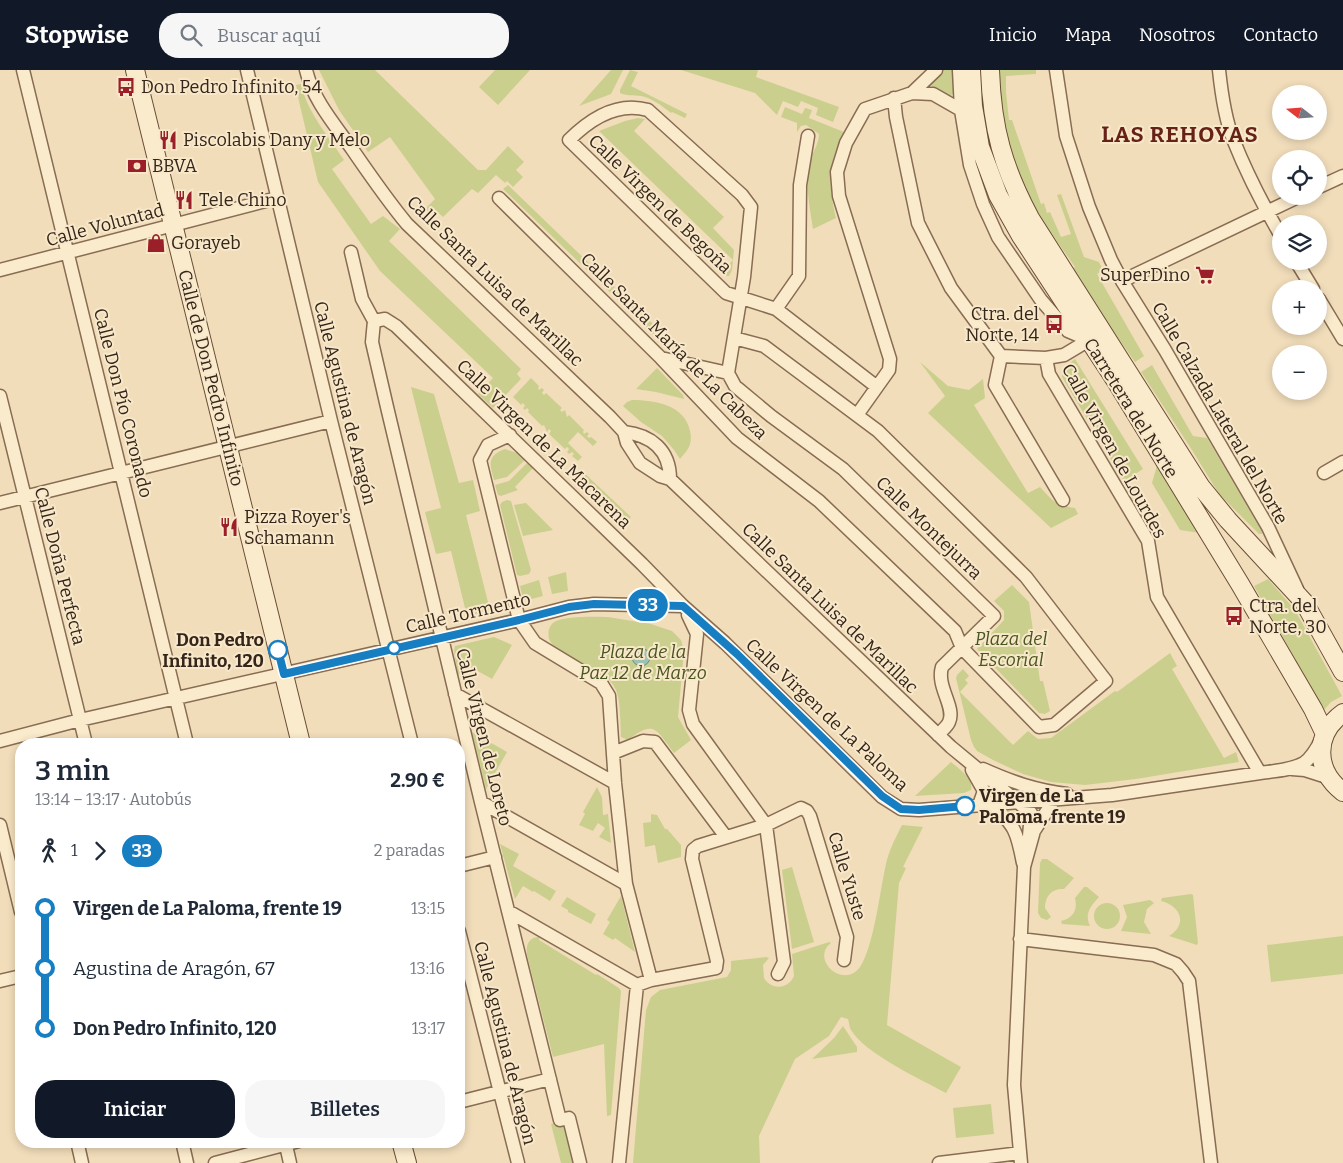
<!DOCTYPE html>
<html lang="es">
<head>
<meta charset="utf-8">
<style>
  :root { --surface:#fff; --page:#f6f6f7; --text:#1f2937; --muted:#747a83; --accent:#111827 }
  body { margin:0; font-family:Bitter,serif; background:var(--page); color:var(--text); height:100vh; display:flex; flex-direction:column; font-size:19px; white-space:nowrap }
  * { box-sizing:border-box; margin:0 }
  p { font-size:16px; color:var(--muted) }
  .icon { flex:none; width:28px; height:28px; fill:none; stroke:currentColor; stroke-width:2; stroke-linecap:round; stroke-linejoin:round }
  .map { position:relative; flex:1; overflow:hidden }
  .side { position:absolute; left:15px; top:668px; width:450px; height:410px; display:flex; flex-direction:column; background:var(--surface); border-radius:20px; box-shadow:0 2px 8px #0003 }
  .side>* { flex:none }
  .badge { padding:0 10px; border-radius:16px; font-size:18px; line-height:32px }
  .needle { width:32px; rotate:287deg }
  .buttons { position:absolute; left:1272px; top:15px; display:grid; gap:10px }
  .buttons a { display:grid; place-items:center; width:55px; height:55px; border-radius:50%; background:var(--surface); box-shadow:0 2px 8px #0003; font-size:25px }
  .map>.badge { position:absolute; translate:-50% -50%; box-shadow:0 0 0 2px #fff }
  .legs { display:flex; align-items:center; gap:8px; height:55px; padding:0 20px; font-size:16px }
  .legs p { margin-inline-start:auto }
  .summary { display:flex; align-items:center; justify-content:space-between; height:85px; padding:0 20px }
  h1 { font-size:28px; font-weight:600; line-height:38px }
  .button { display:flex; gap:10px; margin-top:auto; padding:10px 20px }
  .button a { flex:1; height:58px; border-radius:20px; background:var(--accent); color:#fff; font-size:20px; font-weight:600; line-height:58px; text-align:center }
  .button a+a { background:var(--page); color:var(--text) }
  ul { padding:0 20px; list-style:none }
  li { display:flex; align-items:center; gap:18px; height:60px; font-size:19px }
  li i { display:grid; place-items:center; width:8px; height:100%; margin:0 6px; background:currentColor }
  li i::after { content:''; width:12px; height:12px; margin:-6px; border:4px solid; border-radius:50%; background:var(--surface) }
  li p { margin-inline-start:auto }
  li:first-child i { background:linear-gradient(#0000 50%,currentColor 0) }
  li:last-child i { background:linear-gradient(currentColor 50%,#0000 0) }
  header { display:flex; align-items:center; gap:30px; box-sizing:border-box; height:70px; padding:0 25px; background:var(--accent); color:#fff }
  header strong { font-size:24px }
  nav { display:flex; gap:28px; margin-inline-start:auto; font-size:18px }
  .search { width:350px; height:45px; background:var(--page); display:flex; align-items:center; gap:12px; box-sizing:border-box; padding:0 18px; border-radius:20px; color:var(--muted); font-size:19px }
  .map>svg:first-child { display:block }
  .green { fill:#cbcf8e }
  .water { fill:#9fc1b5; stroke:#668e82 }
  .lines { fill:none; stroke-linecap:round; stroke-linejoin:round }
  .street-casing { stroke:#886c53; stroke-width:15 }
  .secondary-casing { stroke:#6a4d37; stroke-width:20 }
  .street { stroke:#fbebcd; stroke-width:12 }
  .secondary { stroke:#fbebcd; stroke-width:18 }
  .line-1-casing { stroke:#fff; stroke-width:11 }
  .line-1 { stroke:#187ec2; stroke-width:8 }
  .stop-1-dot { fill:#fff; stroke:#187ec2; stroke-width:2.5 }
  .labels { text-anchor:middle; stroke-width:4; stroke-linejoin:round; paint-order:stroke }
  .poi-label { font-size:18px; fill:#36251a; stroke:#f8e8ca; text-anchor:start }
  .street-label { font-size:18px; fill:#36251a; stroke:#f8e8ca }
  .park-label { font-size:18px; font-style:italic; fill:#4a541f; stroke:#f8e8ca }
  .stop-label { font-size:18px; font-weight:bold; fill:#36251a; stroke:#f8e8ca; text-anchor:end }
  .district-label { font-size:22px; font-weight:bold; letter-spacing:1px; fill:#662216; stroke:#f8e8ca }
</style>
</head>
<body>
<header>
<strong>Stopwise</strong>
<div class="search"><svg class="icon" aria-label="search" viewBox="0 0 24 24"><circle cx="10" cy="10" r="6"/><path d="M15 15l6 6"/></svg>Buscar aquí</div>
<nav><a>Inicio</a><a>Mapa</a><a>Nosotros</a><a>Contacto</a></nav>
</header>
<div class="map">
<svg width="1343" height="1093" viewBox="0 0 1343 1093">
  <rect width="100%" height="100%" fill="#f1ddba"/>
  <path class="green" d="M319,0H375L478,100H486L508,76L524,92L516,100L523,107L513,117L507,111L505,113L496,105L478,123L472,119L443,147L433,138L423,148L420,144L435,129L390,67L368,82L339,40Z
    M495,0H530L498,35L479,17Z
    M611,0H623L611,24L579,36Z
    M630,0L638,2L631,16L687,44L685,48L672,42L671,43C662,36 652,28 641,26C634,25 626,26 620,23V20Z
    M681,0H758L756,7L839,37L833,52L816,45L818,38L801,31L798,37L783,31L777,45L755,23Z
    M941,0H953V24L950,27L930,15V12Z
    M1000,0H1036V4L1006,6V22L1009,50H1012L1041,134L1044,133L1047,143L1050,142L1061,167L1071,164L1057,125L1061,124L1084,187L1099,192L1102,198L1100,202L1097,204L1144,286L1135,292L1070,200L1075,197C1059,174 1042,151 1028,126C1009,90 999,41 1000,0Z
    M301,14C307,42 329,67 344,90L332,99L371,154L383,146L400,159L389,171L521,299L517,304L521,309L493,338L478,324L493,308L380,201L318,112L298,27H299L296,15Z
    M785,37L802,44L805,38L812,40L809,48L844,62C828,94 828,113 836,148L813,159C810,138 805,116 809,95C811,84 819,75 819,64L806,55L801,56L797,62V53L781,47Z
    M638,48L645,49L634,61L724,147L713,158L734,180L732,200L729,206H726L722,202L733,190L599,61L625,51Z
    M508,115L593,197L588,201L503,119Z
    M595,199L666,266L661,271L591,204Z
    M1075,289L1143,399L1124,411L1062,307V299Z
    M920,292L948,316L969,320L983,309L985,328L974,335L1028,423L1040,417C1053,431 1055,435 1075,438L1078,444L1051,458L928,343L945,326Z
    M1152,295L1193,366L1207,368L1262,461V464H1259L1219,424L1192,380L1141,302Z
    M657,298L683,325L684,329L656,322L636,319Z
    M531,308L539,316L538,318L539,320L542,318L544,320L542,323L544,325L546,323L562,338L560,340L562,342L565,340L567,347L569,345L584,360L583,362L584,364L587,362L589,364L587,366L589,368L591,367L597,372L593,376L578,362L568,373L582,387L578,391L572,386L574,384L572,382L569,384L567,382L569,379L567,377L565,379L549,364L551,361L549,359L547,362L544,355L542,356L528,342L529,340L527,338L525,340L523,338L525,336L523,333L521,335L513,327Z
    M411,317L434,324L459,413L473,410L480,441L466,445L490,540L467,546L451,481L436,484L425,442L441,438Z
    M632,330C655,330 685,335 690,361C693,374 688,380 680,389L674,380L662,366L641,352L623,336L627,332Z
    M505,379L517,383L525,390L507,407L494,410C490,395 486,386 505,379Z
    M1158,392L1200,463L1180,460L1152,413Z
    M527,393L533,398L515,417L518,420L501,426L498,425L495,415L509,411Z
    M582,401L631,447L627,452L578,405Z
    M507,430L511,431L531,500L529,504L520,506L517,505L500,435L502,432Z
    M526,433L553,460L523,466L514,435Z
    M566,502L568,521L552,524L548,507Z
    M1268,509L1295,540L1342,626L1331,632L1324,640L1254,516Z
    M539,510L543,526L528,530L523,529L520,516Z
    M1012,515L1029,532L1040,611H1043L1050,641L1045,644L1039,643L977,579L1004,550V541L994,531Z
    M608,547L651,554L672,561L681,570L684,581L678,647L691,670L674,683C656,660 655,649 628,670L621,667C620,654 621,632 616,620C604,592 559,592 549,569C548,564 548,558 552,554C560,545 596,547 608,547Z
    M494,567L512,575L492,609L465,594L458,606L454,581L455,576Z
    M1170,583L1177,596L1172,599L1224,688L1236,682L1239,692L1136,709L1085,715L1051,712L1023,704L993,690L977,681L974,677L971,670L956,608L957,605L963,599L969,606L965,610L968,613L960,622L1013,675L1028,661L1038,669L1051,668L1115,621L1117,622Z
    M472,662L507,682L486,719Z
    M951,692C959,699 974,708 971,720L964,723L915,726Z
    M597,717L602,727L603,745L608,744L611,773L599,767L605,758L598,753L593,761L579,755L585,744L583,742Z
    M651,744L657,745L665,759H667L681,775V787L658,793L655,775L645,777L643,753L651,752Z
    M902,755L923,757L903,797L906,798L899,813L887,955L961,997L946,1023C922,1010 864,983 851,960C849,957 849,952 848,949L841,947L829,966L795,989L759,1066L760,1093H633L646,940L651,927L660,920L727,907L731,900V891L766,887L769,888L763,895L764,908C771,920 788,920 794,906L792,884L829,872L831,873C810,889 843,920 860,897C874,876 880,820 886,794C889,780 896,767 902,755Z
    M500,774L519,784L513,796L556,821L550,831L534,821L533,822L523,816L515,829Z
    M1042,789H1047L1074,808L1064,819C1052,818 1045,826 1045,838L1051,847L1047,850L1041,848L1038,843L1040,793Z
    M792,797L814,872L792,879L782,800Z
    M1084,817H1087L1099,827C1091,836 1084,843 1090,856L1062,854L1061,851C1073,848 1078,840 1075,828Z
    M1191,824L1193,825L1198,873L1197,875L1169,866C1188,854 1181,836 1161,831L1162,828Z
    M621,826L635,882L615,868L613,870L603,864L610,852L607,850Z
    M567,827L596,844L591,854L568,842V840L561,836Z
    M1150,830L1154,833L1147,839L1144,852L1151,864L1121,861L1127,847L1123,835Z
    M1094 846a13 13 0 1 1 26 0a13 13 0 1 1-26 0Z
    M1343,866V904L1271,912L1267,875Z
    M540,867L539,870L596,905L597,904L619,918L621,921L611,1045L607,1046L604,974L553,987L527,885C526,875 528,867 540,867Z
    M843,956L857,977V982L812,989L834,968Z
    M991,1034L994,1064L956,1068L953,1038Z
    M571,1049L582,1093H561L551,1054Z"/>
  <path class="water" d="M632 587a9 9 0 1 1 18 0a9 9 0 1 1-18 0Z"/>
  <g class="lines">
    <g class="street-casing">
      <path id="street" d="M23,0L187,674
        M247,0L331,351L412,674
        M306,0C313,30 335,55 352,79C370,105 387,130 407,154L610,347L624,362L627,373L640,393L660,406L670,409L951,677L1031,743L1028,778
        M959,0L961,40L970,95L983,134L998,167L1041,230L1068,261L1089,270
        M1056,0L1066,66L1089,137L1111,190L1122,211L1165,280L1268,457L1297,519
        M1219,0C1221,19 1226,51 1233,69C1246,102 1263,135 1281,166
        M912,23L936,0
        M894,28L896,47L918,153L951,218L1001,286L995,315L1063,430
        M1319,117L1343,106
        M499,128L661,288L737,368L819,431L955,561L962,578L1039,657L1054,655L1106,611L1026,507L878,361L764,276L734,268
        M351,182L362,229L374,251L372,272L387,337L481,732L560,1050L569,1048L580,1093
        M1296,191L1313,219
        M0,200L277,128
        M1122,211L1300,126
        M1319,229L1343,269
        M776,239L799,206L800,115L808,66
        M374,251L385,249L396,256L642,494L683,536L725,573L882,727L901,739L919,740L1112,725L1260,703C1274,701 1292,700 1304,693C1311,688 1317,678 1321,670
        M1001,286L1046,288L1064,285L1089,270
        M661,288L728,303
        M1046,288L1049,304L1148,471L1157,527L1260,703
        M877,317L776,239L726,223L569,70C590,49 617,31 648,40L742,125L751,137L744,207L728,303L735,316L771,346L843,399L994,546L942,597C936,617 956,637 949,652C947,657 941,661 938,665
        M0,326L86,674
        M857,345L889,300L890,289L839,126L837,102L846,73L865,39L912,23L933,24L961,40
        M624,362C651,365 670,380 670,409
        M510,365L488,375L480,390L519,550L535,573L601,613L609,626L615,713L626,814L651,910
        M1324,403L1343,392
        M0,433L331,351
        M688,545L697,564L689,640L693,654L766,755L784,892L778,904
        M455,624L615,713
        M0,671L80,650L519,550L569,537L594,534L683,536
        M613,683L643,671L655,672L726,767
        M983,699C1012,712 1035,720 1067,724
        M1292,699L1305,700L1330,708
        M972,700L984,721L979,735
        M481,732L626,814
        M991,733C1015,756 1017,761 1023,793
        M0,755L21,842
        M459,796L495,787
        M508,841L637,915L651,910L716,898L717,891L692,789L693,780L698,776L766,755L801,738L807,741L810,746L847,867L844,890
        M459,861L518,1093
        M1020,869L1154,885L1176,894L1183,902L1189,911L1211,1093
        M0,911L21,906
        M459,1032L550,1009
        M77,1071L82,1093
        M182,1071L187,1093
        M285,1071L290,1093
        M215,1093L299,1071
        M619,1093L637,915
        M939,1093L1020,1083
        M1021,1093L1014,1015L1024,797L1034,761L1054,730"/>
    </g>
    <g class="secondary-casing">
      <path id="secondary" d="M135,0L301,674
        M971,0L973,36L980,77L998,125L1021,166L1116,311L1240,514L1313,639L1325,664
        M990,0C992,59 1003,97 1030,148L1201,417L1228,450L1304,532L1343,602
        M1343,643C1314,664 1314,700 1343,722
        M401,1071L407,1093"/>
    </g>
    <use href="#street" class="street"/>
    <use href="#secondary" class="secondary"/>
  </g>
  <g class="lines">
    <g class="line-1-casing">
      <path id="line-1" d="M278,580L284,604L519,550L569,537L594,534L683,536L737,584L882,726L901,739L919,740L965,736"/>
    </g>
    <use href="#line-1" class="line-1"/>
  </g>
  <defs>
    <g id="bus-bare" transform="scale(1.5)"><path d="M-5-6H5V4H4V6H2V4H-2V6H-4V4H-5ZM-3.5-4V0h7V-4ZM-3.5 1.2v1.5H-2V1.2ZM2 1.2v1.5H3.5V1.2Z" fill="#9b1f28" stroke="#f8e8ca" stroke-width="2.5" paint-order="stroke"/></g>
    <g id="restaurant-bare" transform="scale(1.5)"><path d="M-5-6h1v4h1v-4h1v4h1v-4h1v5L-1.5 .5V6h-2V.5L-5-1ZM5-6V6H3V1.5H1.5Q1.5-4 5-6Z" fill="#9b1f28" stroke="#f8e8ca" stroke-width="2.5" paint-order="stroke"/></g>
    <g id="bank-bare" transform="scale(1.5)"><path d="M-6-4H6V4H-6ZM0-2.3a2.3 2.3 0 1 0 0 4.6a2.3 2.3 0 1 0 0-4.6Z" fill="#9b1f28" stroke="#f8e8ca" stroke-width="2.5" paint-order="stroke"/></g>
    <g id="shop-bare" transform="scale(1.5)"><path d="M-5-2.5h2.3a2.7 3.5 0 0 1 5.4 0H5L5.5 6h-11ZM-1.5-2.5h3a1.5 2.3 0 0 0-3 0Z" fill="#9b1f28" stroke="#f8e8ca" stroke-width="2.5" paint-order="stroke"/></g>
    <g id="supermarket-bare" transform="scale(1.5)"><path d="M-6-5.5h2.5l.6 2H6L4.5 2H-2.5L-4.4-4H-6ZM-1.5 3.2a1.3 1.3 0 1 0 .1 0ZM3 3.2a1.3 1.3 0 1 0 .1 0Z" fill="#9b1f28" stroke="#f8e8ca" stroke-width="2.5" paint-order="stroke"/></g>
  </defs>
  <g fill-rule="evenodd">
    <use href="#bus-bare" x="126" y="17"/>
    <use href="#restaurant-bare" x="168" y="70"/>
    <use href="#bank-bare" x="137" y="96"/>
    <use href="#restaurant-bare" x="184" y="130"/>
    <use href="#shop-bare" x="156" y="173"/>
    <use href="#supermarket-bare" x="1205" y="205"/>
    <use href="#bus-bare" x="1054" y="254"/>
    <use href="#restaurant-bare" x="229" y="457"/>
    <use href="#bus-bare" x="1234" y="546"/>
  </g>
  <g class="stop-1-dot">
    <circle cx="394" cy="578" r="6"/>
    <circle cx="278" cy="580" r="9"/>
    <circle cx="965" cy="736" r="9"/>
  </g>
  <g class="labels">
    <g class="poi-label">
      <text x="141" y="23">Don Pedro Infinito, 54</text>
      <text x="183" y="76">Piscolabis Dany y Melo</text>
      <text x="152" y="102">BBVA</text>
      <text x="199" y="136">Tele Chino</text>
      <text x="171" y="179">Gorayeb</text>
      <text x="1190" y="211" text-anchor="end">SuperDino</text>
      <text x="1039" y="250" text-anchor="end">Ctra. del<tspan x="1039" dy="21">Norte, 14</tspan></text>
      <text x="244" y="453">Pizza Royer's<tspan x="244" dy="21">Schamann</tspan></text>
      <text x="1249" y="542">Ctra. del<tspan x="1249" dy="21">Norte, 30</tspan></text>
    </g>
    <g class="street-label">
      <text transform="translate(660 134) rotate(44)" y="6">Calle Virgen de Begoña</text>
      <text transform="translate(105 155) rotate(-15)" y="6">Calle Voluntad</text>
      <text transform="translate(495 211) rotate(44)" y="6">Calle Santa Luisa de Marillac</text>
      <text transform="translate(674 276) rotate(45)" y="6">Calle Santa María de La Cabeza</text>
      <text transform="translate(211 308) rotate(76)" y="6">Calle de Don Pedro Infinito</text>
      <text transform="translate(123 333) rotate(76)" y="6">Calle Don Pío Coronado</text>
      <text transform="translate(345 333) rotate(76)" y="6">Calle Agustina de Aragón</text>
      <text transform="translate(1131 338) rotate(58)" y="6">Carretera del Norte</text>
      <text transform="translate(1220 343) rotate(60)" y="6">Calle Calzada Lateral del Norte</text>
      <text transform="translate(544 374) rotate(44)" y="6">Calle Virgen de La Macarena</text>
      <text transform="translate(1114 381) rotate(61)" y="6">Calle Virgen de Lourdes</text>
      <text transform="translate(929 458) rotate(44)" y="6">Calle Montejurra</text>
      <text transform="translate(60 496) rotate(76)" y="6">Calle Doña Perfecta</text>
      <text transform="translate(830 538) rotate(44)" y="6">Calle Santa Luisa de Marillac</text>
      <text transform="translate(468 543) rotate(-13)" y="6">Calle Tormento</text>
      <text transform="translate(827 645) rotate(43)" y="6">Calle Virgen de La Paloma</text>
      <text transform="translate(484 667) rotate(76)" y="6">Calle Virgen de Loreto</text>
      <text transform="translate(847 806) rotate(73)" y="6">Calle Yuste</text>
      <text transform="translate(505 973) rotate(76)" y="6">Calle Agustina de Aragón</text>
    </g>
    <g class="park-label">
      <text x="1011" y="575">Plaza del<tspan x="1011" dy="21">Escorial</tspan></text>
      <text x="643" y="588">Plaza de la<tspan x="643" dy="21">Paz 12 de Marzo</tspan></text>
    </g>
    <g class="stop-label">
      <text x="264" y="576">Don Pedro<tspan x="264" dy="21">Infinito, 120</tspan></text>
      <text x="979" y="732" text-anchor="start">Virgen de La<tspan x="979" dy="21">Paloma, frente 19</tspan></text>
    </g>
    <g class="district-label">
      <text x="1180" y="72">LAS REHOYAS</text>
    </g>
  </g>
</svg>
<div class="buttons">
<a><svg class="needle" viewBox="-14 -14 28 28"><path d="M0-13l5 13h-10z" fill="#e53935"/><path d="M0 13l5-13h-10z" fill="#747a83"/></svg></a>
<a><svg class="icon" aria-label="locate" viewBox="0 0 24 24"><circle cx="12" cy="12" r="6"/><path d="M12 2v4M12 18v4M2 12h4M18 12h4"/></svg></a>
<a><svg class="icon" aria-label="layers" viewBox="0 0 24 24"><path d="M12 4l9 5-9 5-9-5zM3 14l9 5 9-5"/></svg></a>
<a>+</a>
<a>−</a>
</div>
<b class="badge" style="left:648px;top:535px;background:#187ec2;color:#fff">33</b>
<section class="side">
<div class="summary"><div><h1>3 min</h1><p>13:14 – 13:17 · Autobús</p></div><b>2.90 €</b></div>
<div class="legs"><svg class="icon" aria-label="walk" viewBox="0 0 24 24"><circle cx="13" cy="4" r="2"/><path d="M13 8l-2 6 4 7M11 14l-3 7M7 12l3-4h3l4 4"/></svg>1<svg class="icon" aria-label="forward" viewBox="0 0 24 24"><path d="M9 5l7 7-7 7"/></svg><b class="badge" style="background:#187ec2;color:#fff">33</b><p>2 paradas</p></div>
<ul>
<li><i style="color:#187ec2"></i><b>Virgen de La Paloma, frente 19</b><p>13:15</p></li>
<li><i style="color:#187ec2"></i><span>Agustina de Aragón, 67</span><p>13:16</p></li>
<li><i style="color:#187ec2"></i><b>Don Pedro Infinito, 120</b><p>13:17</p></li>
</ul>
<div class="button"><a>Iniciar</a><a>Billetes</a></div>
</section>
</div>
</body>
</html>
